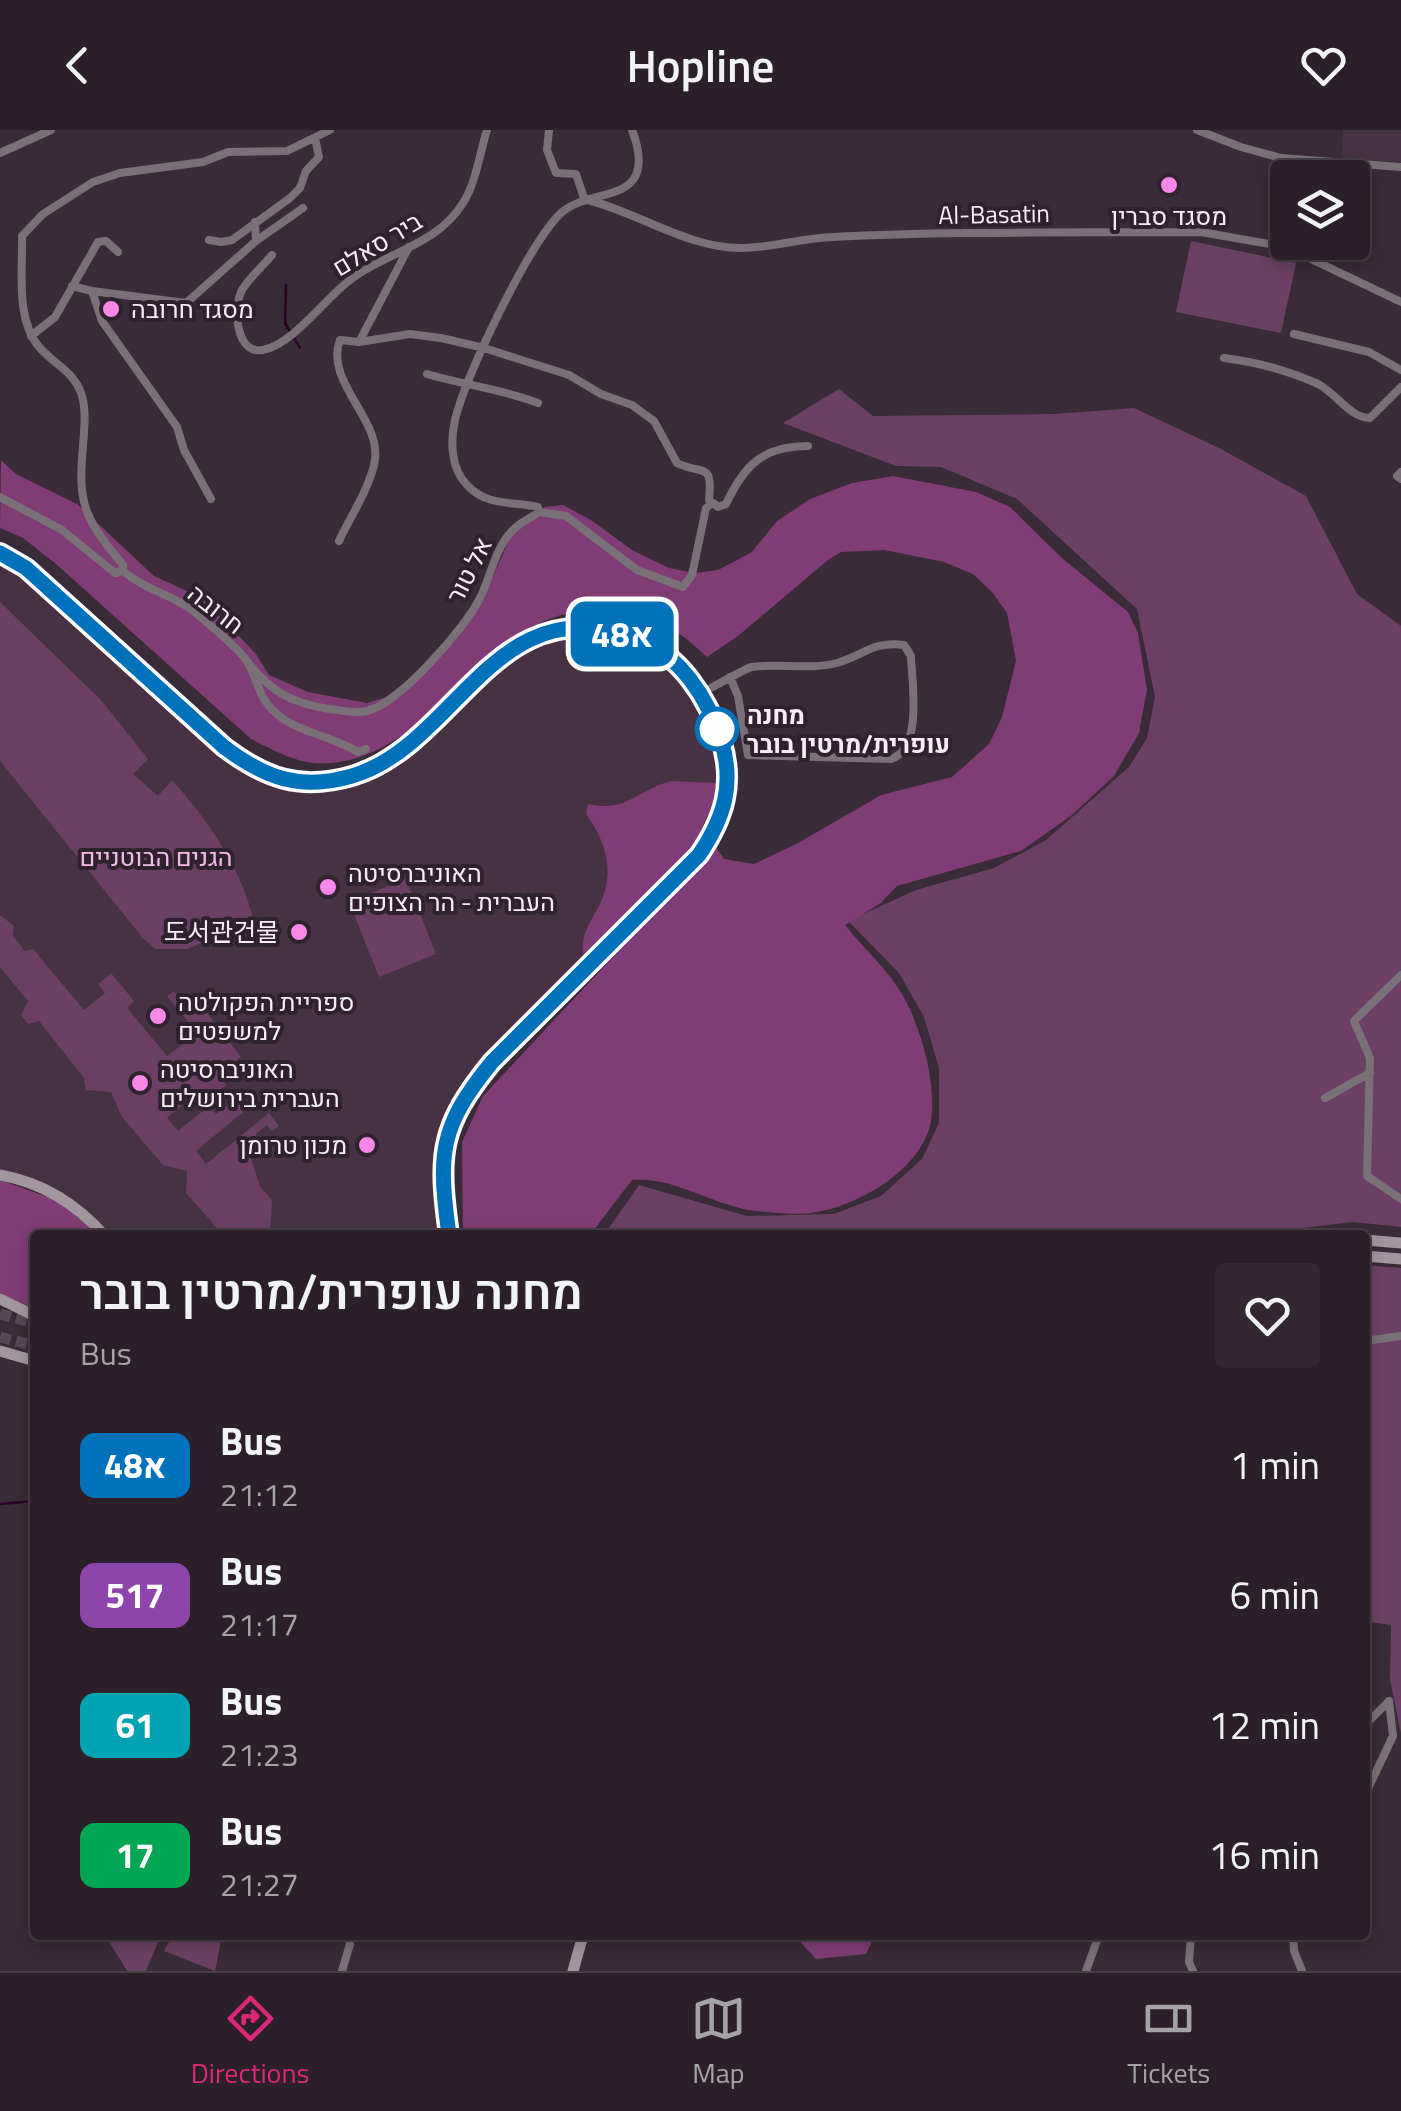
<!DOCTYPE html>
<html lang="en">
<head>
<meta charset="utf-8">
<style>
  :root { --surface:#2b2029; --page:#332831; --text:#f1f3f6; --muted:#a6a3a8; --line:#473e46; --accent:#db2777 }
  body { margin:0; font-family:"Titillium Web","Noto Sans KR",Heebo,sans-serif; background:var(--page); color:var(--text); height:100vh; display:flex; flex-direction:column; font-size:38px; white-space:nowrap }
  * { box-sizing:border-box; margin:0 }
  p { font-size:32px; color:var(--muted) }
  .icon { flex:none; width:55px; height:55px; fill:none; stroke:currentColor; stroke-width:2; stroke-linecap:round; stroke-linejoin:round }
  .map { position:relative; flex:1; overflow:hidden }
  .panel { position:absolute; left:30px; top:1100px; width:1340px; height:710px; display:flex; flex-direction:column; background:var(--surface); border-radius:10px; box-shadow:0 5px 15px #0003,0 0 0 2px var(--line) }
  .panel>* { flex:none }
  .badge { padding:0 20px; border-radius:15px; font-size:35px; line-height:65px }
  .controls { position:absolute; left:1270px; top:30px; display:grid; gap:20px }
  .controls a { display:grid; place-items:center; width:100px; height:100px; border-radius:10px; background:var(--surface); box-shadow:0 5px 15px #0003,0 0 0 2px var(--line); font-size:50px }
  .map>.badge { position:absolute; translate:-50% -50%; box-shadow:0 0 0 5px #fff }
  .round { display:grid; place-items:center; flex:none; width:105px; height:105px; border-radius:10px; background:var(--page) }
  .headline { display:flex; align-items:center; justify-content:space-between; height:170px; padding:0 50px }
  h1 { font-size:48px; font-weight:600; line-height:75px }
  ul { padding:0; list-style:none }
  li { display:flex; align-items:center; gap:30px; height:130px; padding:0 50px }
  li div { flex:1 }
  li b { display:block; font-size:38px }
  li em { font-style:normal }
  li .badge { min-width:110px; font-weight:700; text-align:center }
  header { display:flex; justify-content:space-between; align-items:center; height:130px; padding:0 50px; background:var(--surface); font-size:45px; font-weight:600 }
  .menu { display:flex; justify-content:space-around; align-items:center; height:140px; border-top:2px solid var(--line); background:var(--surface); font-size:28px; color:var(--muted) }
  .menu a { display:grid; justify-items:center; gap:5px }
  .menu .current { color:var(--accent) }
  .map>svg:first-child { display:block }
  .built { fill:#463242 }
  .green { fill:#6b4064 }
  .forest { fill:#7f3c75 }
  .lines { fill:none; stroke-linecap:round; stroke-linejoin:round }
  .stream { stroke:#2d0028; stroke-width:2.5 }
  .secondary-tunnel { stroke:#564854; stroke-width:11; stroke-dasharray:11 5.5; stroke-linecap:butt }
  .street { stroke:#797177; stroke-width:8 }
  .secondary { stroke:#a1959e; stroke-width:11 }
  .line-casing { stroke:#fff; stroke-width:22 }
  .line { stroke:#0072bc; stroke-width:15 }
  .poi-dot { fill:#f987e8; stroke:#2f212d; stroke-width:4 }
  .stop-dot { fill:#fff; stroke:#0072bc; stroke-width:5 }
  .labels { text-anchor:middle; stroke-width:8; stroke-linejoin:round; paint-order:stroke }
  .street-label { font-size:25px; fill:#f8eef6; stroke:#2f212d }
  .poi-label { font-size:25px; fill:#f8eef6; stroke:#2f212d; text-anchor:start }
  .stop-label { font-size:25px; font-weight:bold; fill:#f8eef6; stroke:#2f212d; text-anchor:start }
  .park-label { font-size:25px; fill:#f4bbe9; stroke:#2f212d }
</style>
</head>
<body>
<header><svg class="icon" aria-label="back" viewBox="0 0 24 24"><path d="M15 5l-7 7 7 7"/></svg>Hopline<svg class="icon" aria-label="heart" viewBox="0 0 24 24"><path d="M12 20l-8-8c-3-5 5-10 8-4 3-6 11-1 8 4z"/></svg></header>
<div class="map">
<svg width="1401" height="1841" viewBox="0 0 1401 1841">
  <rect width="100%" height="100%" fill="#392b37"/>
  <path class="built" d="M1343,0H1401V32L1342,29Z
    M0,428L12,433L128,526L254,632L303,647L358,646L396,632L493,542L535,514L560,507H609L652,521L685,552L703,580L719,631L722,663L709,700L695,718L448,976L436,1016L437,1105H108L59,1060L21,1044L0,1040Z"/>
  <path class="green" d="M1191,111L1296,133L1281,203L1176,182Z
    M839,259L873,286L1055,284L1134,278L1221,319L1306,366L1357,464L1401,496V1097L1353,1092L1246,1105H604L639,1055L747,1086L834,1084L881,1066L922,1029L939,993V938L924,887L899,843L848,791L916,760L994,738L1046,710L1129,637L1147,608L1155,567L1137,479L1017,369L941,337L896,336L783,293Z
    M0,472L101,570L148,629L133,644L158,666L172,650C208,690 242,739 254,792L187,819H155L142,807L0,631Z
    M406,749L436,824L379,847L349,772Z
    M0,785L14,796L13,806L25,821L33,819L84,880L105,863L98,854L111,843L134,871L127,878L167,926L187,911L181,901L190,894L167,866L174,861L186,875L194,866L241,927L219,945L226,955L208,970L200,960L167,988L178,1001L209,976L216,984L238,967L247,979L196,1021L206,1034L269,983L279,996L272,1001L267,995L256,1004L257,1012L248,1019L260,1056L272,1070L270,1105H223L186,1063L187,1041L163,1035L122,987L111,962L86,960L84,948L39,891L28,894L21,885L28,871L0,837Z
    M1365,1135L1401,1138V1603L1390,1549L1391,1495L1370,1492L1365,1463Z
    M105,1805H161L146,1841H127Z
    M173,1805H222L215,1841L164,1821Z"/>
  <path class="forest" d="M1,330L16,344L77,374L154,446L202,468L256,524L269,545L308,562L367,573L386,567L413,546L483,469L510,408L527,387L545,377L563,375L591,390L632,420L669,438L695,443L718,440L752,422L777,391L810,369L852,353L893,346L976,362L1010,377L1063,429L1128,482L1138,503L1147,560L1139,603L1114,646L1072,685L1021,721L897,756L881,773L845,795C864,819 888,839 903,866C922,898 942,970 927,1005C909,1047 854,1077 811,1083C794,1085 773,1083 757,1081C715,1077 675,1046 632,1050L590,1105H463L462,1012L483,966L716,717L724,729L754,734L798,713L881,665L952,647L989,614L1002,587L1016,531L1007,483L993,463L973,444L944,432L884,420L841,422L828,430L738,506L707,527C678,499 654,485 613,481C489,466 443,624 331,633C301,636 277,622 251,609L56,434L23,408L0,398Z
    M671,651L717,653L712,676L693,718L583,825C581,802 590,794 600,774C615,742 606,711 586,684L588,674C626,683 638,660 671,651Z
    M0,1050L59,1071L98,1105H35V1179L0,1163Z
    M794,1805H875L866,1824L816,1829Z"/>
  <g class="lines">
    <path class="stream" d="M286,155L285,193L300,218
      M0,1374L35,1371"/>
    <path class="secondary-tunnel" d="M0,1184L35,1193
      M0,1207L35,1216"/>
    <path class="street" d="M549,0L547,20L556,43L576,44L584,68
      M1197,0L1241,17L1281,28L1401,37
      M0,23L51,0
      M588,70C639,83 688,118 741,118C771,118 802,108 833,107C955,101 1079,103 1201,102L1286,117L1401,172
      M209,110L221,112L232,110L290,68L300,58L306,41L319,27L315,8
      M256,111L303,78
      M272,125C263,136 250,147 242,160C233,176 235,225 263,220C291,215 323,172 345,154C383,122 436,117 463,73C476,53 480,22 487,0
      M72,156L92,161L102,191L177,297L184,320L211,369
      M92,161L186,173L256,111L255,92
      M1294,204L1369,222L1401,240
      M31,206L55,187L98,112L106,111L118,122
      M359,212L410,204L441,208L484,218L569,245L601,264L632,275L654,291L677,333C703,346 713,330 709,370L718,377L726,374C744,336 762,316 808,316
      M1224,228C1256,232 1289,241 1318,254C1336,263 1350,288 1370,288L1401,257
      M427,244C464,255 502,259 538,273
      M1401,342L1397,346L1401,349
      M0,367L62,400L115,443L123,441V435C86,390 77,376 83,317C84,299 87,280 81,263C73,241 54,234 40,218C15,190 23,141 22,106L43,84L93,52L120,43L203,32L228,22L287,21L330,0
      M539,382L566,386L637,440L683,457L692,445L706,378L711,374
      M339,411C350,387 370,358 375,330C381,289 324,251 340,210L359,212L409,117
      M123,441C142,457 162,462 183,474C194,480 240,520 246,530C261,553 256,569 282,588C305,604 334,607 358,622L366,619
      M246,530C270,561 290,573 329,579C341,580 355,584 367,581C399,574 466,497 480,468C491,446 495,417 514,399C521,392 531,388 539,382L538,377C513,371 487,377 467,355C451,339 450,312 455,290C465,246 527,119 558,86C580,62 625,70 636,45C642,31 637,13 632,0
      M700,564C717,555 733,545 751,537C779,533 810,540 837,533C865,525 872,511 904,515L911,526C912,554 923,618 891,629L748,625L738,566L730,547
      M1401,845L1354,891L1370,928L1367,1046L1401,1069
      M1325,968L1370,943
      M1365,1211L1401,1206
      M1365,1595L1389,1571
      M1365,1665L1393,1606L1389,1571
      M1191,1805L1189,1832L1193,1841
      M1293,1805L1294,1821L1302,1841
      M342,1841L350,1814
      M1086,1841L1099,1805"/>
    <path class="secondary" d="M0,423L26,438L224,617C265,648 300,661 352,646C457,615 494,454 637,508C679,525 709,568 721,610C734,654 724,689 699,725L492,933C439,996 438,1025 449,1105
      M0,1045C43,1053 75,1073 104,1105
      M1365,1110L1401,1113
      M1365,1126L1401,1129
      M0,1169L35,1186
      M0,1221L35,1231
      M573,1841L583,1805"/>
  </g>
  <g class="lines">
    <g class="line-casing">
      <path id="line" d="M0,423L26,438L224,617C265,648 300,661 352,646C458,615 493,455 637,508C680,525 708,568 721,610C735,654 724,688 699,725L492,932C439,997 438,1024 449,1105"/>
    </g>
    <use href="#line" class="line"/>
  </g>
  <g class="poi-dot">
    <circle cx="1169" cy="55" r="10"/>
    <circle cx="111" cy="179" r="10"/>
    <circle cx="328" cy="757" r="10"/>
    <circle cx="299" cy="802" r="10"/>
    <circle cx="158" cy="886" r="10"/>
    <circle cx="140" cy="953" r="10"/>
    <circle cx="367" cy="1015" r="10"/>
  </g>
  <circle class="stop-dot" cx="717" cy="599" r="20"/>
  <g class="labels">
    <g class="street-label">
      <text transform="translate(994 84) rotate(-1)" y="9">Al-Basatin</text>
      <text transform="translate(377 114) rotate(-31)" y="9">ביר סאלם</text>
      <text transform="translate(469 440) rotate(-63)" y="9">אל טור</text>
      <text transform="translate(216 479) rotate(38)" y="9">חרובה</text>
    </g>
    <g class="poi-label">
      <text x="1169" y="95" text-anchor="middle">מסגד סברין</text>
      <text x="131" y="188">מסגד חרובה</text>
      <text x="348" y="752">האוניברסיטה<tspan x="348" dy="29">העברית - הר הצופים</tspan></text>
      <text x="279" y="811" text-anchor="end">도서관건물</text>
      <text x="178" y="881">ספריית הפקולטה<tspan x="178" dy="29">למשפטים</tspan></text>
      <text x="160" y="948">האוניברסיטה<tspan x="160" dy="29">העברית בירושלים</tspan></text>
      <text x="347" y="1024" text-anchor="end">מכון טרומן</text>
    </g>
    <g class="stop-label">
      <text x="747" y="594">מחנה<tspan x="747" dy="29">עופרית/מרטין בובר</tspan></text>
    </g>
    <g class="park-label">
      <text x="156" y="736">הגנים הבוטניים</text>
    </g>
  </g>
</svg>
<div class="controls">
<a><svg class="icon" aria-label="layers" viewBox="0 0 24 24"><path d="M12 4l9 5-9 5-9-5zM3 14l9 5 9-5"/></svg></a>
</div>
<b class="badge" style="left:622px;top:504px;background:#0072bc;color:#fff">48א</b>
<section class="panel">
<div class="headline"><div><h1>מחנה עופרית/מרטין בובר</h1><p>Bus</p></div><a class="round"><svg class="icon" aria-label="heart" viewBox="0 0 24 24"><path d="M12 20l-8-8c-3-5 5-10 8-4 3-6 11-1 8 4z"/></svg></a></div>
<ul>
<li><span class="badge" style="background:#0072bc;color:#fff">48א</span><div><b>Bus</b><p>21:12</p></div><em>1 min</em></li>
<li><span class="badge" style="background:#8e44ad;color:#fff">517</span><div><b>Bus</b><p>21:17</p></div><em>6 min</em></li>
<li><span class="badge" style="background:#00a3b4;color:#fff">61</span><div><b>Bus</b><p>21:23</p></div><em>12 min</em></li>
<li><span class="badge" style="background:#00a651;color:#fff">17</span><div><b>Bus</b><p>21:27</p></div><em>16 min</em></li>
</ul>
</section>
</div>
<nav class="menu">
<a class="current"><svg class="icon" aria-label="directions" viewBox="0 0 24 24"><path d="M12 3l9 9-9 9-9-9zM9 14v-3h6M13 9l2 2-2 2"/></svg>Directions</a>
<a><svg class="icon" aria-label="map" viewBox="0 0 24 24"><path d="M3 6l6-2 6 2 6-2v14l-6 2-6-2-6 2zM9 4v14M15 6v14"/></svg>Map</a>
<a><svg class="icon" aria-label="tickets" viewBox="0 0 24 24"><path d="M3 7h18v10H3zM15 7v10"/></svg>Tickets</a>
</nav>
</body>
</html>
